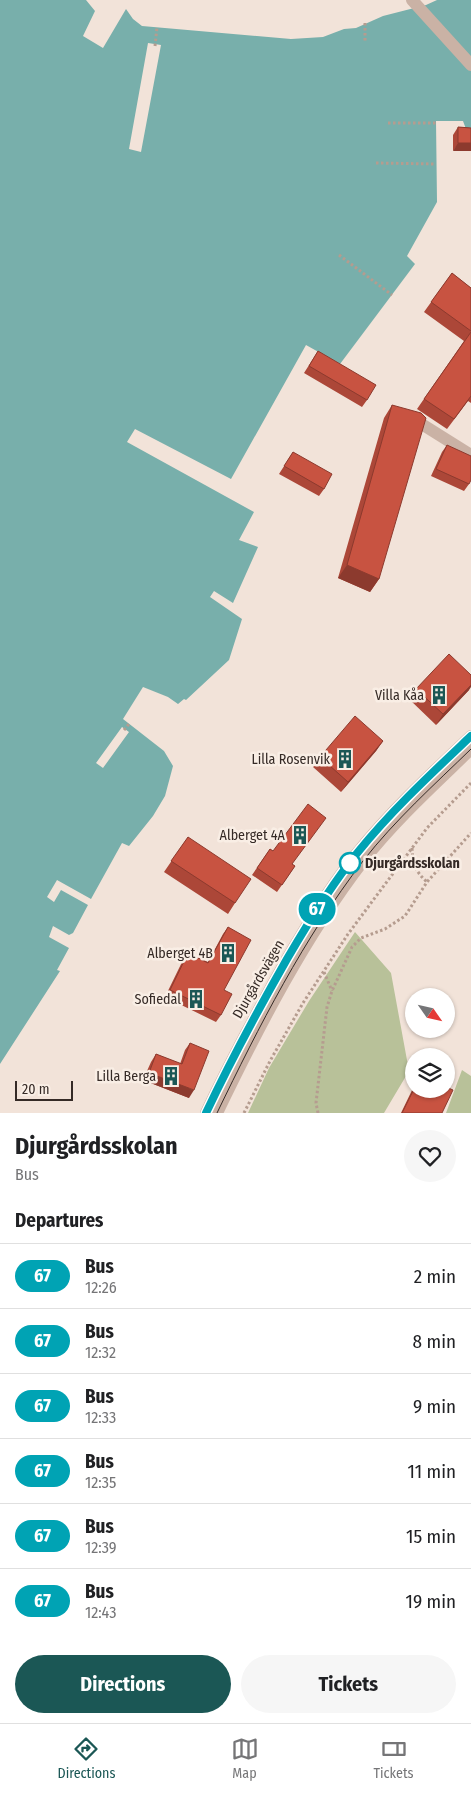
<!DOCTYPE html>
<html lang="en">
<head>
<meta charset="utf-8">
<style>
  :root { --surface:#fff; --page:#f6f6f6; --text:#202124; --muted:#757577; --line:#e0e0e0; --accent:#1b5755 }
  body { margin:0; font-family:"Fira Sans Condensed",sans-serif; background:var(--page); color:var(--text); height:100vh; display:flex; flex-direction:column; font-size:19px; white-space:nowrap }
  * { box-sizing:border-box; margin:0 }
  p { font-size:16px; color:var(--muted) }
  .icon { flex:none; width:28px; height:28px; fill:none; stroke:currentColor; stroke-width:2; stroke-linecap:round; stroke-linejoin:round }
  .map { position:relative; height:1113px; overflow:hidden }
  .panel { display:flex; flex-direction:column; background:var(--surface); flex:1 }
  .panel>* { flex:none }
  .badge { padding:0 10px; border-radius:16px; font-size:18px; line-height:32px }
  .needle { width:32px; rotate:124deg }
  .buttons { position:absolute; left:405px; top:988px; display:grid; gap:10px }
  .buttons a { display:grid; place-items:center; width:50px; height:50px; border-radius:50%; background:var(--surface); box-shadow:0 1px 4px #0004; font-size:25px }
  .scale { position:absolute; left:15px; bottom:12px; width:58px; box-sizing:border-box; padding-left:5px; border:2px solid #352a26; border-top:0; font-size:14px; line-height:18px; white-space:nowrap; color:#352a26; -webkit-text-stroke:4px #f9eee5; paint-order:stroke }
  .map>.badge { position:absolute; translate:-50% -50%; box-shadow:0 0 0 2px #fff }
  h2 { padding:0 15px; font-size:19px; line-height:45px }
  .round { display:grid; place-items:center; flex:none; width:52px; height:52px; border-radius:26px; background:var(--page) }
  .head { display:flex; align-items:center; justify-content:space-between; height:85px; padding:0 15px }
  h1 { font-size:24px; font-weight:700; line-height:38px }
  .cta { display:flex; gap:10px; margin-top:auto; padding:10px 15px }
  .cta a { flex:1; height:58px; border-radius:30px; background:var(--accent); color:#fff; font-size:20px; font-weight:700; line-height:58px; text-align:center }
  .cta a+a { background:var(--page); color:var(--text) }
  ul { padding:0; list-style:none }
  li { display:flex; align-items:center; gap:15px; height:65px; padding:0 15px; border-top:1px solid var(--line) }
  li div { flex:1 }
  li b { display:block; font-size:19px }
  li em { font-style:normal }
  li .badge { min-width:55px; font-weight:700; text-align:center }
  .dock { display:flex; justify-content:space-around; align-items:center; height:70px; border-top:1px solid var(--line); background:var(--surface); font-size:14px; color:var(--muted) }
  .dock a { display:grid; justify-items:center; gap:2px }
  .dock .selected { color:var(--accent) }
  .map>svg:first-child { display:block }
  .green { fill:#b8c199 }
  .water { fill:#78afab }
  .pier { fill:#f2e3d9 }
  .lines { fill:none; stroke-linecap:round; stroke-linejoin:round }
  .path { stroke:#b59c8f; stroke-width:3; stroke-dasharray:2.5 2.5; stroke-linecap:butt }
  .minor { stroke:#cab2a5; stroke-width:12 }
  .tram { stroke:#352a26; stroke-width:1 }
  .wall { fill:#ac4738 }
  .shaded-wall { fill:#8c3a2e }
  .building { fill:#c85341; stroke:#8c3a2e }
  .line-casing { stroke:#fff; stroke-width:11 }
  .line { stroke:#00a3b4; stroke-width:8 }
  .stop-dot { fill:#fff; stroke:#00a3b4; stroke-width:2.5 }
  .labels { text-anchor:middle; stroke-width:5; stroke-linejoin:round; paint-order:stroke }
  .poi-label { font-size:14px; fill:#352a26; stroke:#f9eee5; text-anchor:end }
  .stop-label { font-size:14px; font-weight:bold; fill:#352a26; stroke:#f9eee5; text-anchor:start }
  .street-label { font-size:14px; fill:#352a26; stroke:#f9eee5 }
</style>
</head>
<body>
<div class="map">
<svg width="471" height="1113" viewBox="0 0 471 1113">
  <rect width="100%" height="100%" fill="#f2e3d9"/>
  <path class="green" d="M355,932L391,973L409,1071L384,1113H248L269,1068L309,1001Z
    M462,1070L471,1076V1113H446Z"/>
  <path class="water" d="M0,0H86L95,11L83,36L103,48L126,9L133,19L142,26L291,39L323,37L344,29L356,28L383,16L426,5L437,0H471V129H466L463,121H436L437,202L407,256L415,264L340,364L306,345L231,479L135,429L127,442L254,512L239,540L258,547L233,603L214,591L210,597L242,619L229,660L186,700L184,699L178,704L168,697L143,687L123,719L164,751L173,766L165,796L153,816L129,846L122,843L91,899L57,880L47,897L54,902L61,890L88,905L73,933L69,935L53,926L49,937L69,948L57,970L60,971L0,1064Z"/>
  <path class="pier" d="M148,43L161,45L141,152L129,149Z
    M122,727L129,732L103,768L96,763Z"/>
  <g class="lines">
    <path class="path" d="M365,23V42
      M155,46L157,27
      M388,123H436
      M376,163L436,164
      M339,255L392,295
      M124,730L129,724
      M412,848C413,864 415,871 427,882
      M324,972L332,991
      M244,1113L270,1061L303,1003L348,934L427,828L471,783
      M318,1113L316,1103L327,1007L332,991L352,947L361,938L385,929L405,916L427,882L471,833"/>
    <path class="minor" d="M412,0L471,65
      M420,423L471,455
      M206,1113C231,1060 258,1010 287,959C308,923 331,885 358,852C392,810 432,773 471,736
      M217,1113C259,1026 304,938 363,861C395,820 434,785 471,749"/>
    <path class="tram" d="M206,1113C231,1060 258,1010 287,959C308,923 331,885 358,852C392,810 432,773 471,736
      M217,1113C259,1026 304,938 363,861C395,820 434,785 471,749"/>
  </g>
  <path class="wall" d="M458,127L471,128L453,151V135Z
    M452,273L471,288V403L468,401L447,429L417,409L464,341L424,312Z
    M318,351L367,400L362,407L304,373Z
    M392,405L379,579L370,592L338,578L384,418Z
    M447,445L469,484L464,491L431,476L442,452Z
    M293,452L324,489L319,496L279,474Z
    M416,689L469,690L436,725L409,699Z
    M383,741L376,751L341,792L313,767L320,757Z
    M188,837L235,903L228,914L164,872Z
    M270,849L295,866L277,892L252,875Z
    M228,927L224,990L221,1015L216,1022L165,997L183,960L188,953L208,962L223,934Z
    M190,1043L189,1098L143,1080L151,1062L156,1054L180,1064L185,1050Z
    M414,1086V1089L442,1113H401Z"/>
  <path class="shaded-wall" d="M458,143H471V151H453Z
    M347,565L379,579L370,592L338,578Z
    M471,685V687L469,690L436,725L443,714Z
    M383,741L376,751L341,792L348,782Z
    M149,1073L194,1090L189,1098L143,1080Z"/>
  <path class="building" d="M458,127L471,128V143H458Z
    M452,273L471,288V331L431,302Z
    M471,332V396L454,419L424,399Z
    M318,351L376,385L367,400L309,366Z
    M392,405L421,413L426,418L379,579L347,565Z
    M447,445L471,456V480L469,484L436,469Z
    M293,452L332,474L324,489L284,466Z
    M449,654L471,675V685L443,714L416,689Z
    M355,716L383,741L348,782L320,757Z
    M308,804L326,818L292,864L295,866L282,885L257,868L270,849L273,851Z
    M188,837L251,879L235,903L171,861Z
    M228,927L251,940L224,990L232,994L221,1015L170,990L188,953L208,963Z
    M190,1043L209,1051L194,1090L149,1073L156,1054L182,1064Z
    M446,1087L453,1090L442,1113H402L414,1089H446Z"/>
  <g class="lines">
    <g class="line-casing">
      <path id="line" d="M206,1113C231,1060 258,1010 287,959C308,923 331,885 358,852C392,810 432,773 471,736"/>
    </g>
    <use href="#line" class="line"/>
  </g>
  <defs>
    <g id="building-bare" transform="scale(1.5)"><path d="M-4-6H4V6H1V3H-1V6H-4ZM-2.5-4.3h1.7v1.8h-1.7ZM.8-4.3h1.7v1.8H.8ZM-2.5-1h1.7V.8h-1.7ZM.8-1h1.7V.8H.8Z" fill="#1b5755" stroke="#f9eee5" stroke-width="2.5" paint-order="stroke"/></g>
  </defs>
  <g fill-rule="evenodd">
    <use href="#building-bare" x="439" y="695"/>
    <use href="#building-bare" x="345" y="759"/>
    <use href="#building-bare" x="300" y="835"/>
    <use href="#building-bare" x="228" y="953"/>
    <use href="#building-bare" x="196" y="999"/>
    <use href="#building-bare" x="171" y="1076"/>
  </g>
  <circle class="stop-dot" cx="350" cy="863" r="10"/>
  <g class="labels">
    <g class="poi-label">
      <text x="424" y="700">Villa Kåa</text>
      <text x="330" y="764">Lilla Rosenvik</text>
      <text x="285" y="840">Alberget 4A</text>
      <text x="213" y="958">Alberget 4B</text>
      <text x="181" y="1004">Sofiedal</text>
      <text x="156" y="1081">Lilla Berga</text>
    </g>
    <g class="stop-label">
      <text x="365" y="868">Djurgårdsskolan</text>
    </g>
    <g class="street-label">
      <text transform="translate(258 979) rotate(-60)" y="5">Djurgårdsvägen</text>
    </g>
  </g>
</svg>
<div class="buttons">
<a><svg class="needle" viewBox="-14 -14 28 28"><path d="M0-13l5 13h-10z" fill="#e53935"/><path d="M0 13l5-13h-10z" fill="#757577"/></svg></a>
<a><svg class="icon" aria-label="layers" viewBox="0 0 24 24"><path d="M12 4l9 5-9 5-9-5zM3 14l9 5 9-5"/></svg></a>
</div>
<div class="scale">20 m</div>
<b class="badge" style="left:317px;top:909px;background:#00a3b4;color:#fff">67</b>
</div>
<section class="panel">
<div class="head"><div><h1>Djurgårdsskolan</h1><p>Bus</p></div><a class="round"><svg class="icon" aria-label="heart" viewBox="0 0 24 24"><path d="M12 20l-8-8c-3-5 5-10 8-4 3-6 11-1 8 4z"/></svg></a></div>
<h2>Departures</h2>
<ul>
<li><span class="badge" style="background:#00a3b4;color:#fff">67</span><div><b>Bus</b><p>12:26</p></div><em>2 min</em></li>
<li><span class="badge" style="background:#00a3b4;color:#fff">67</span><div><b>Bus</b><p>12:32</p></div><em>8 min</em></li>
<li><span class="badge" style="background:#00a3b4;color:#fff">67</span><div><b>Bus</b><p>12:33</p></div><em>9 min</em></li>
<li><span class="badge" style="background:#00a3b4;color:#fff">67</span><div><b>Bus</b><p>12:35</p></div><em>11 min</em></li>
<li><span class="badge" style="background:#00a3b4;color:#fff">67</span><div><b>Bus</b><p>12:39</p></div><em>15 min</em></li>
<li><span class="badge" style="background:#00a3b4;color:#fff">67</span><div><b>Bus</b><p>12:43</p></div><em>19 min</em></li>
</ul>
<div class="cta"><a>Directions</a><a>Tickets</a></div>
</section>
<nav class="dock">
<a class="selected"><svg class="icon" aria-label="directions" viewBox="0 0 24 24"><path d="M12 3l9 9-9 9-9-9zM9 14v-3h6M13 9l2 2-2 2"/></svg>Directions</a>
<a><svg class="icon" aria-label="map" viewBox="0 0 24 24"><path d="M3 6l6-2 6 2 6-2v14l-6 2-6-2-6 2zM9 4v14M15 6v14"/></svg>Map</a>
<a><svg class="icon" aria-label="tickets" viewBox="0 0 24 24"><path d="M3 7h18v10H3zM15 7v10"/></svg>Tickets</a>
</nav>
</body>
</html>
